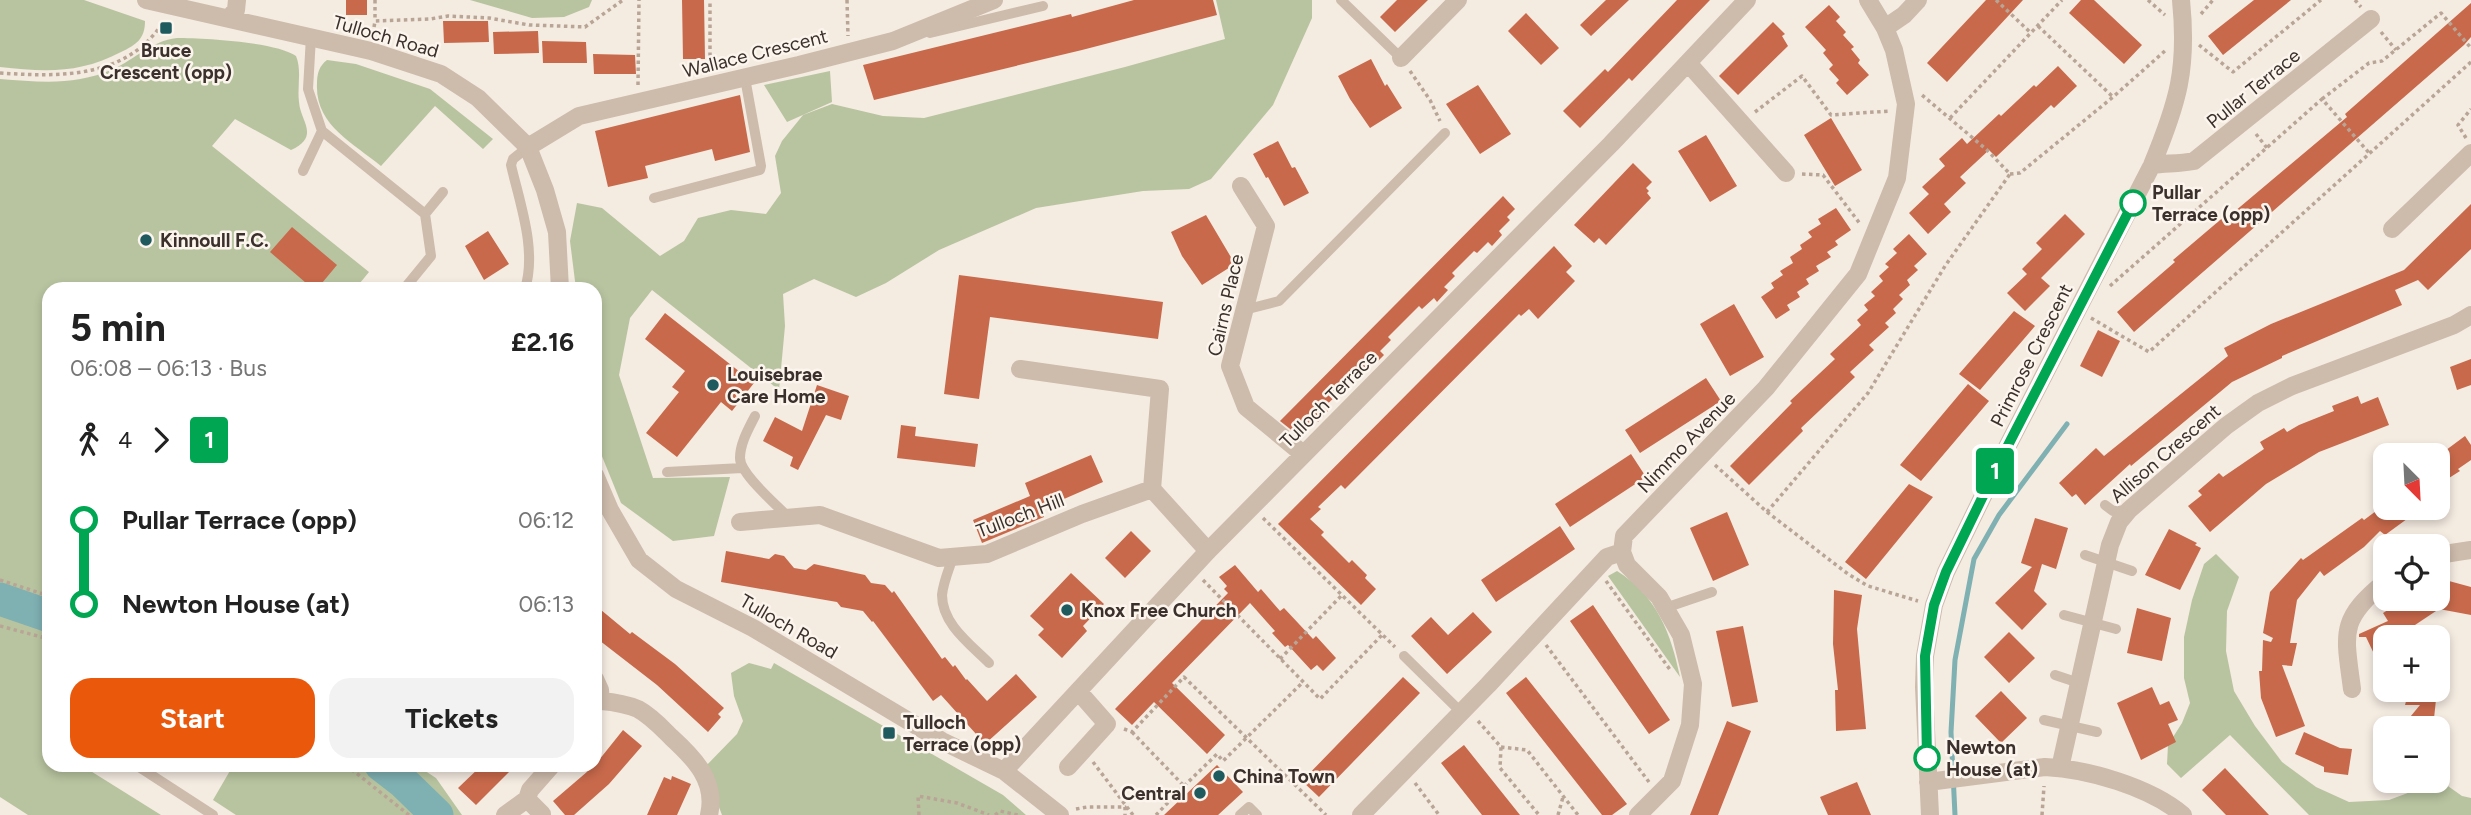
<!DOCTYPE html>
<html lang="en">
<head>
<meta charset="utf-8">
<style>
  :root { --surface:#fff; --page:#f2f2f2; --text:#222; --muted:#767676; --accent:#ea580c }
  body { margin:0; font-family:Figtree,sans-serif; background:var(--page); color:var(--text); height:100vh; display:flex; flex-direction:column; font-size:26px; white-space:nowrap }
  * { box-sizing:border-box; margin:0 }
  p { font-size:23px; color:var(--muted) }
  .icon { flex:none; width:38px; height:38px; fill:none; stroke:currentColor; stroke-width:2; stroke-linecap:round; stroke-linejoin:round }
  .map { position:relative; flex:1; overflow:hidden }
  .drawer { position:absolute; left:42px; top:282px; width:560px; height:490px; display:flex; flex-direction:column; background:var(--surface); border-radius:21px; box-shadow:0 4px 10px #0003 }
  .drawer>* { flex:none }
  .badge { padding:0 14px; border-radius:5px; font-size:24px; line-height:46px }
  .needle { width:46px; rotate:156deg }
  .fabs { position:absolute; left:2373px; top:443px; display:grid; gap:14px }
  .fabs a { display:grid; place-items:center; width:77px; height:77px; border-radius:14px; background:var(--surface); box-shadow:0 4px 10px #0003; font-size:35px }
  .map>.badge { position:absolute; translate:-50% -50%; box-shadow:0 0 0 4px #fff }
  .legs { display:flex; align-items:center; gap:10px; height:77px; padding:0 28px; font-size:23px }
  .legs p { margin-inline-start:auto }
  .head { display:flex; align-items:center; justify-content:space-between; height:119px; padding:0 28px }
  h1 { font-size:38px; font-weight:700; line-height:52px }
  .primary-button { display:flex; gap:14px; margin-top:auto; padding:14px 28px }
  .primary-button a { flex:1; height:80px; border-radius:21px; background:var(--accent); color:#fff; font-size:28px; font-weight:700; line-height:80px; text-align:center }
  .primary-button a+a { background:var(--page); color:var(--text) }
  ul { padding:0 28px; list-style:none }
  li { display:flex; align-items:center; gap:24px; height:84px; font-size:26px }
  li i { display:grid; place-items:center; width:10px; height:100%; margin:0 9px; background:currentColor }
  li i::after { content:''; width:18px; height:18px; margin:-9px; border:5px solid; border-radius:50%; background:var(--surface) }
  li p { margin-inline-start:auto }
  li:first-child i { background:linear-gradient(#0000 50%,currentColor 0) }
  li:last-child i { background:linear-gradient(currentColor 50%,#0000 0) }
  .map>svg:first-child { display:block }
  .green { fill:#b8c4a0 }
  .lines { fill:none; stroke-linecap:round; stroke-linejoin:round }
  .stream { stroke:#7fb0b2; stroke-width:5 }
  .river { stroke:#7fb0b2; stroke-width:33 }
  .building { fill:#c8694b }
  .path { stroke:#b9a596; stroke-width:3.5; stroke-dasharray:3.5 3.5; stroke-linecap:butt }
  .service { stroke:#cdbbac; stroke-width:10 }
  .minor { stroke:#cdbbac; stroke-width:18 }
  .line-1-casing { stroke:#fff; stroke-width:16 }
  .line-1 { stroke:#00a651; stroke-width:10 }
  .poi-dot { fill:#1f5a5e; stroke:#fbf5ee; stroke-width:2.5 }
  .stop-1-dot { fill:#fff; stroke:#00a651; stroke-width:3.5 }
  .labels { text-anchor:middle; stroke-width:5; stroke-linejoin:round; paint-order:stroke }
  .street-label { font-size:19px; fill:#3b302b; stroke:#fbf5ee }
  .poi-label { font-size:19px; font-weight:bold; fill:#3b302b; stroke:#fbf5ee; text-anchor:start }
  .stop-label { font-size:19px; font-weight:bold; fill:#3b302b; stroke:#fbf5ee; text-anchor:start }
</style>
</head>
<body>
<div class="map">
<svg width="2471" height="815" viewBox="0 0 2471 815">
  <rect width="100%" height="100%" fill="#f4ebe1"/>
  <path class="green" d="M0,0H84L145,21C145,39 136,45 121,52C79,74 45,72 0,67Z
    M470,0H592L589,7L564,17L532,18Z
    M1216,0H1312V18L1273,105L1211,179L1189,189L1143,191L1036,208L939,250L886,283L856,297L814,279L783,294L785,326L779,390L652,290L630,318L619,375L653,478L730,477L714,536L673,541L621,503L595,439V289H576L570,241L577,203L602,208L660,256L684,241L698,218L731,210L766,214L781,193L775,156L782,141L803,115L832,104L883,116L924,118L1125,67L1225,39Z
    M177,38C203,38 276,42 296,56C302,71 297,86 299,102C300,121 321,136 291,150L235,119L212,146L369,272L355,289H49V765H81L161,815H28L0,797V79C40,82 75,86 113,69C136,59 151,41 177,38Z
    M327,60L356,64L430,89L493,139L483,149L435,106L381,166C353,143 315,125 317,84C317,74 319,66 327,60Z
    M830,71L832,102L787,122L764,85Z
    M2216,554L2239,577L2227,611L2226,651L2234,691L2255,726L2282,762L2316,787L2349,802L2389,800L2413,791L2423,781L2438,779L2462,796L2471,798V815H2309L2230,735L2181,778L2167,764L2168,745L2182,723L2190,703L2184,678V637L2192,600L2204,564Z
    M1617,571C1657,596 1671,633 1680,677L1608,576Z
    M749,663L771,669L774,663L1003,795L1026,815H722L704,768L737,734L743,721L734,696L731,673Z
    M229,765H416L436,778L462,815H236L213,800L231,769Z"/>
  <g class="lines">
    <path class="stream" d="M1955,815L1951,732L1955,660L1974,559L1999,515L2067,424"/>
    <path class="river" d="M0,599L49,616
      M381,765L403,782L437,815"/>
  </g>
  <path class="building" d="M346,0H367V15H346Z
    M682,0H704L705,59H683Z
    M1134,0H1213L1217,15L1082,50L874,100L863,65L1071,14L1072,17Z
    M1397,0H1428L1395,32L1380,17Z
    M1606,0H1629L1591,36L1580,25Z
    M1677,0H1710L1632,81L1629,78L1580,128L1563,111L1605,69L1608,72Z
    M1986,0H2023L1947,82L1927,63Z
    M2081,0H2094L2142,45L2124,64L2069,13Z
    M2254,0H2291L2223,55L2208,36Z
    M2471,3V37L2464,45L2134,332L2117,312L2175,262L2173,260L2226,215L2228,217L2347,117L2345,114Z
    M1829,5L1840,17L1836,21L1846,32L1843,35L1854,47L1851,49L1860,60L1858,63L1869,75L1847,95L1836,83L1839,80L1829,69L1833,65L1823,53L1826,50L1805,27Z
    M1526,13L1559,48L1541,65L1508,31Z
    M443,21H488L489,42L444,43Z
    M1773,22L1785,34L1782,36L1788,46L1738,95L1719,76Z
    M538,31L539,53L494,54L493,32Z
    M542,41L586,42L587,63H543Z
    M593,54L635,55L636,74H594Z
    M1371,59L1385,86L1387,84L1402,108L1370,128L1350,99L1338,76Z
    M2058,66L2077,86L2054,108L2051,105L1996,157L1989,150L1960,177L1966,183L1944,204L1951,212L1928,234L1909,213L1929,194L1922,187L1945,166L1939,159L1962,138L1967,144L1999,114L2001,116L2034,85L2036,87Z
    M1478,85L1511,134L1480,154L1446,104Z
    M740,95L750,152L715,161L712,149L645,166L648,178L608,187L595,131Z
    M1831,118L1862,170L1835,186L1804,135Z
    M1706,135L1737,186L1710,202L1678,151Z
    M1278,141L1292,168L1295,167L1309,193L1284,206L1268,177L1266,178L1253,154Z
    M1633,163L1652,182L1646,188L1649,191L1647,193L1651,198L1606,245L1599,238L1594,243L1574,225Z
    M1503,196L1515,209L1507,217L1510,220L1499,231L1502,235L1492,246L1488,242L1477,253L1474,251L1452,273L1455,276L1444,287L1448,290L1437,302L1434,298L1422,309L1419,306L1388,337L1391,340L1380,351L1384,355L1373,366L1369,362L1359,374L1356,371L1333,394L1336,396L1324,407L1328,411L1318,422L1314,418L1303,429L1300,427L1294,432L1280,421Z
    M2471,204V249L2428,290L2418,280L2395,290L2402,305L2282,356V358L2232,382L2131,466L2130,464L2085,505L2076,494L2072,497L2059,483L2096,448L2104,456L2228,356L2224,348L2271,324L2404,270Z
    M1836,208L1851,230L1835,241L1838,245L1827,252L1831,257L1816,266L1819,271L1806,279L1809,284L1797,292L1800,297L1787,305L1790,310L1776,319L1761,297L1774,288L1771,283L1783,275L1780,271L1793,263L1790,257L1802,249L1800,245L1812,237L1808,232L1821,224L1818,219Z
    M2065,214L2085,234L2041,278L2050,286L2025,311L2007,293L2027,274L2022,269L2042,249L2036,243Z
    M1206,215L1235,264L1202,285L1182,256L1171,232Z
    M292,227L337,265L317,289H313L270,252Z
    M488,231L509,264L484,280L465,246Z
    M1909,234L1927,254L1914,266L1918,270L1907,280L1910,285L1899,295L1903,299L1893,309L1896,313L1885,323L1889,327L1869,345L1874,350L1850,372L1855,377L1801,428L1803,431L1749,485L1730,466L1792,403L1790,401L1835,359L1830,354L1861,325L1857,320L1868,310L1864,305L1875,296L1871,292L1883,281L1879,276L1889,267L1885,264L1897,253L1893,249Z
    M1554,246L1572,266L1566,272L1575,281L1538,319L1529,309L1521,316L1519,314L1345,489L1341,485L1318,507L1321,509L1310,519L1324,532L1321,535L1349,563L1352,560L1367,575L1365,578L1376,589L1361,605L1278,524Z
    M959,275L1163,302L1158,339L990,317L979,399L944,394Z
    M1734,304L1764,357L1730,376L1700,324Z
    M2014,311L2035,326L1980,390L1959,374Z
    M665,313L754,383L732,411L721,402L677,457L646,433L679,392L672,387L685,371L645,339Z
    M2098,330L2120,341L2102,377L2080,366Z
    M2471,359V385L2457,390L2450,367Z
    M1706,378L1721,401L1640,453L1625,430Z
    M1968,384L1989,401L1921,481L1900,465Z
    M817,385L849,396L841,420L826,415L798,470L790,466L793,457L763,441L775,417L802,431Z
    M2358,396L2361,404L2378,397L2389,425L2319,452L2266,484L2210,532L2188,506L2202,495L2198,491L2219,473L2223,477L2264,449L2260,442L2284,428L2287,432L2299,425L2334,411L2332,406Z
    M901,425L916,427L915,436L978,444L975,467L897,458Z
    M2465,436L2471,445V460L2458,469L2460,471L2438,485V456Z
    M1631,454L1646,477L1570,527L1555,504Z
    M1091,455L1103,482L1041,509L1044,517L982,543L973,520L1030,496L1025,483Z
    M1909,484L1933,497L1866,579L1845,562Z
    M2380,508H2422L2385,535L2380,531L2364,547L2324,576L2320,571L2297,600L2290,643H2297L2292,666L2282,665L2305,726L2276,737L2261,698L2259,671H2262L2263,640L2271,642L2273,638L2263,633L2270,592L2301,558L2303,560L2362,518L2364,520Z
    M1727,512L1749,565L1713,581L1690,528Z
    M2035,518L2068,528L2056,569L2042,564L2034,591L2047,604L2022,630L1995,603L2032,567L2021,563Z
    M1560,526L1575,549L1496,602L1481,580Z
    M2169,529L2197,543L2195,545L2201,548L2180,590L2145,575Z
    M1131,531L1151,551L1125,578L1105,558Z
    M726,551L769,559L775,554L784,556L794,568L806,570L814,564L865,575L871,583L885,585L892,593L894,591L942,659L945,657L953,667L955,665L966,680L967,679L987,701L1016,674L1037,697L985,744L941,695L933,701L873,621L872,622L863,611L841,607L837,602L721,582Z
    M1235,565L1258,592L1261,589L1280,611L1284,608L1313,639L1316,636L1336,658L1323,671L1317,665L1311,670L1288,645L1285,647L1272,633L1275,631L1250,603L1172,683L1225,735L1207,754L1154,702L1132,725L1115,709L1228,593L1224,589L1227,586L1219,577Z
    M1071,573L1104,604L1083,626L1087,631L1062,658L1038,635L1044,629L1030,616Z
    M2438,578L2471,587V615L2439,609L2397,637H2385V677L2366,637H2359V634L2388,621L2383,613L2407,598H2438Z
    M1834,590L1862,595L1857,629L1866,729L1836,731L1835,690H1838L1833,644Z
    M595,605L630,634L632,632L675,664L724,708L718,714L721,717L708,732L657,685L595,637Z
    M1593,605L1670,720L1649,734L1570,621Z
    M2137,608L2171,618L2162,661L2127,653Z
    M1473,612L1492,632L1447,674L1411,636L1431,617L1448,635Z
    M1743,626L1758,702L1732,707L1716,631Z
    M2009,632L2035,658L2009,683L1984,657Z
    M1403,677L1420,693L1319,797L1302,781Z
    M1526,677L1627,804L1612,815H1602L1506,693Z
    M2152,687L2160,705L2169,701L2178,720L2168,724L2176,742L2141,760L2117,703Z
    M2409,690H2437L2433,728H2401L2420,705H2405Z
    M2001,691L2027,718L2001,743L1975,716Z
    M1727,721L1751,731L1718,815H1690Z
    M623,730L642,746L609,784L574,815H565L553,801L595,765Z
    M2304,732L2340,748L2352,749L2348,775L2324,772V767L2295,754Z
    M1464,745L1520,815H1482L1441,763Z
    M482,765H501L509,772L476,805L458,788Z
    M1217,765L1243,792L1218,815H1164Z
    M2225,768L2269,815H2226L2202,790Z
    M672,776L691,784L677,815H647L664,777L671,780Z
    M1857,782L1871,815H1828L1820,797Z"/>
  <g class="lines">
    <path class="path" d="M375,0V21
      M847,0L848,36
      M1996,0L2031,33
      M2148,0L2165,15
      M2355,0L2361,7
      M2201,14L2213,0
      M2038,26L2113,97
      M2381,32L2396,50
      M373,34L375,21L430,19L448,16L489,18L529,25L585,27L623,0
      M2199,45L2233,72L2321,0
      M710,70V0
      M1410,71L1430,100L1440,121
      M0,73C61,77 127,79 164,21
      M638,85L639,0
      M2322,99L2369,63L2382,61L2441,13L2471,48
      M1755,112L1802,76L1831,115L1890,111
      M1950,118L2062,0
      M2256,134L2267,148
      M2466,138L2458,125L2471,109
      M1802,174L1823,175L1861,225
      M2010,174L2020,173L2113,97L2166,50
      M2110,286L2322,99L2370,154
      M2091,318L2149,352L2471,62
      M1715,465L1767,512L1848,574L1868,586L1918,601
      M1767,512L1868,393L1945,266L2010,174L1987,150L1922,95
      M1263,518L1395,647
      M0,580L49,596
      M1203,580L1320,699L1382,635
      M1606,581L1671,671
      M0,626L49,639
      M1546,645L1649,782
      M1280,659L1342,595
      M1478,721L1501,747L1500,768L1539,815
      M1124,729L1132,732L1184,677L1326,815
      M1132,732L1184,786L1156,815
      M1501,747L1527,750L1578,815
      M1093,762L1133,815
      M346,765L409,815
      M1415,783L1439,815
      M1184,786L1217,754L1223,761L1303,682
      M1076,809L1087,807H1125V815
      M919,815L918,796L957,803L989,815
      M995,815L1000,811L1018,815
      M1558,815L1563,797
      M2042,815L2044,786"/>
    <path class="service" d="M1341,0L1401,58
      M930,33L1043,6
      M311,37L308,89L322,131L425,214L431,256L404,289
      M303,171L322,131
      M654,198L760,170L761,166L745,78
      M425,214L443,192
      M525,289C537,250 520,204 511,165L513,159L528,147
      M1244,310L1279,301L1445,133
      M755,416C749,428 740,443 740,458C740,474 777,505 789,518
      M667,472L742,468
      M2105,505L2113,511L2129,510
      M2085,555L2132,571
      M953,557C949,569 943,583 942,595C942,624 970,644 989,663
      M1665,608L1712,592
      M2064,615L2116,629
      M1404,656L1462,713
      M2055,675L2079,683
      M2044,720L2097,732
      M136,765L213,815
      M1240,815L1249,807L1257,815"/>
    <path class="minor" d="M146,0L371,51L441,74L478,98L528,147L545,190L557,232L560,289
      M229,18L236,10L237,0
      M1885,28L1904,15L1918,0
      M1401,58L1458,0
      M1688,63L1786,173
      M528,147L579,116L799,65L893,41L994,0
      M2152,165C2166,163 2179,164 2194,161L2371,19
      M1241,186L1266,226L1230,366L1246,407L1303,454
      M2392,229L2471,153
      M1020,369L1160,389L1152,489
      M595,475L610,510L639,560L676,589L753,628L942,741L1004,771L1060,815
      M740,522L820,515L939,558L987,554L1082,514L1152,489L1208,551
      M1622,552L1627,565L1659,597L1681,635L1693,684L1690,725L1672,781L1638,815
      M2438,555L2471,550
      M595,679L600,690L601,701C613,702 626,704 638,709C651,716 661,727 671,737C694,758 717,781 709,815
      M2352,689C2345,634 2338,620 2385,582
      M1068,767L1107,724L1078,691
      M2060,768L2110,545L2119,522L2129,510L2226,426L2258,403L2292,386L2454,325L2471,315
      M1004,771L1208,551L1611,144L1747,0
      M1928,782L2045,767C2088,769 2150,787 2183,815
      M527,799L542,814
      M505,815L527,799L530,790L552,765
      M1361,815L1488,685L1607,557L1622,552L1624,536L1766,388L1858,274L1897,178L1906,104L1894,50L1885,28L1868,0
      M1930,815L1924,687L1925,656L1934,605L1946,572L2003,455L2152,165C2178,102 2188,69 2181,0"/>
  </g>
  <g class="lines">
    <g class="line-1-casing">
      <path id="line-1" d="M1927,758L1925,656L1934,605L1946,572L2003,455L2133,203"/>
    </g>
    <use href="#line-1" class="line-1"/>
  </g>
  <g class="poi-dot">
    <rect x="159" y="21" width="14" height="14" rx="3.5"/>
    <circle cx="146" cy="240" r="7"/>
    <circle cx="713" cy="385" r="7"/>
    <circle cx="1067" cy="610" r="7"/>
    <rect x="882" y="726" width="14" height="14" rx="3.5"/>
    <circle cx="1219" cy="776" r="7"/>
    <circle cx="1200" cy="793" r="7"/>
  </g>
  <g class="stop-1-dot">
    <circle cx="2133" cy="203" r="12"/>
    <circle cx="1927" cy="758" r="12"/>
  </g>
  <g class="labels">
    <g class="street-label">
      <text transform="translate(386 36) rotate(16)" y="7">Tulloch Road</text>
      <text transform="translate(755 53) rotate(-14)" y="7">Wallace Crescent</text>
      <text transform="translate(2253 88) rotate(-39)" y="7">Pullar Terrace</text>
      <text transform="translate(1225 305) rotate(-77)" y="7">Cairns Place</text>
      <text transform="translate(2031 355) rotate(-63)" y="7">Primrose Crescent</text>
      <text transform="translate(1328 399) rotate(-45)" y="7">Tulloch Terrace</text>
      <text transform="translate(1686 442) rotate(-46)" y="7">Nimmo Avenue</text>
      <text transform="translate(2165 453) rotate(-41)" y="7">Allison Crescent</text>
      <text transform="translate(1020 515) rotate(-21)" y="7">Tulloch Hill</text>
      <text transform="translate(789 626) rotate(30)" y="7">Tulloch Road</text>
    </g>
    <g class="poi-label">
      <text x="166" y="57" text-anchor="middle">Bruce<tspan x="166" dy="22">Crescent (opp)</tspan></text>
      <text x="160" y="247">Kinnoull F.C.</text>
      <text x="727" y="381">Louisebrae<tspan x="727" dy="22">Care Home</tspan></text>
      <text x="1081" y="617">Knox Free Church</text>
      <text x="903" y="729">Tulloch<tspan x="903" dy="22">Terrace (opp)</tspan></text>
      <text x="1233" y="783">China Town</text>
      <text x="1186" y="800" text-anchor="end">Central</text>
    </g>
    <g class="stop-label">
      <text x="2152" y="199">Pullar<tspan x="2152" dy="22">Terrace (opp)</tspan></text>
      <text x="1946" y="754">Newton<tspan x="1946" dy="22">House (at)</tspan></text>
    </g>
  </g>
</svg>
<div class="fabs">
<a><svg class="needle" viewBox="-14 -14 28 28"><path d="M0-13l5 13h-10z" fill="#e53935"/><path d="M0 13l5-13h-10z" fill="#767676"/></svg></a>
<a><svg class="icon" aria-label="locate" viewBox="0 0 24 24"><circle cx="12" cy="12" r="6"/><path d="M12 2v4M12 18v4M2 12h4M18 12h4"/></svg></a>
<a>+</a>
<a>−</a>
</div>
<b class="badge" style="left:1995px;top:471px;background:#00a651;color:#fff">1</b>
<section class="drawer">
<div class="head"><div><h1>5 min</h1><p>06:08 – 06:13 · Bus</p></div><b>£2.16</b></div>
<div class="legs"><svg class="icon" aria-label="walk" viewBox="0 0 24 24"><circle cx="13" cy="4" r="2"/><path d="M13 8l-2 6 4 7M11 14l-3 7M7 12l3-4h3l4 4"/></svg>4<svg class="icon" aria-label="forward" viewBox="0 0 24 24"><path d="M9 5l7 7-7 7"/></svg><b class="badge" style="background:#00a651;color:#fff">1</b></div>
<ul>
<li><i style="color:#00a651"></i><b>Pullar Terrace (opp)</b><p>06:12</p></li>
<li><i style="color:#00a651"></i><b>Newton House (at)</b><p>06:13</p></li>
</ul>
<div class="primary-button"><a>Start</a><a>Tickets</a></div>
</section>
</div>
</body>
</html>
